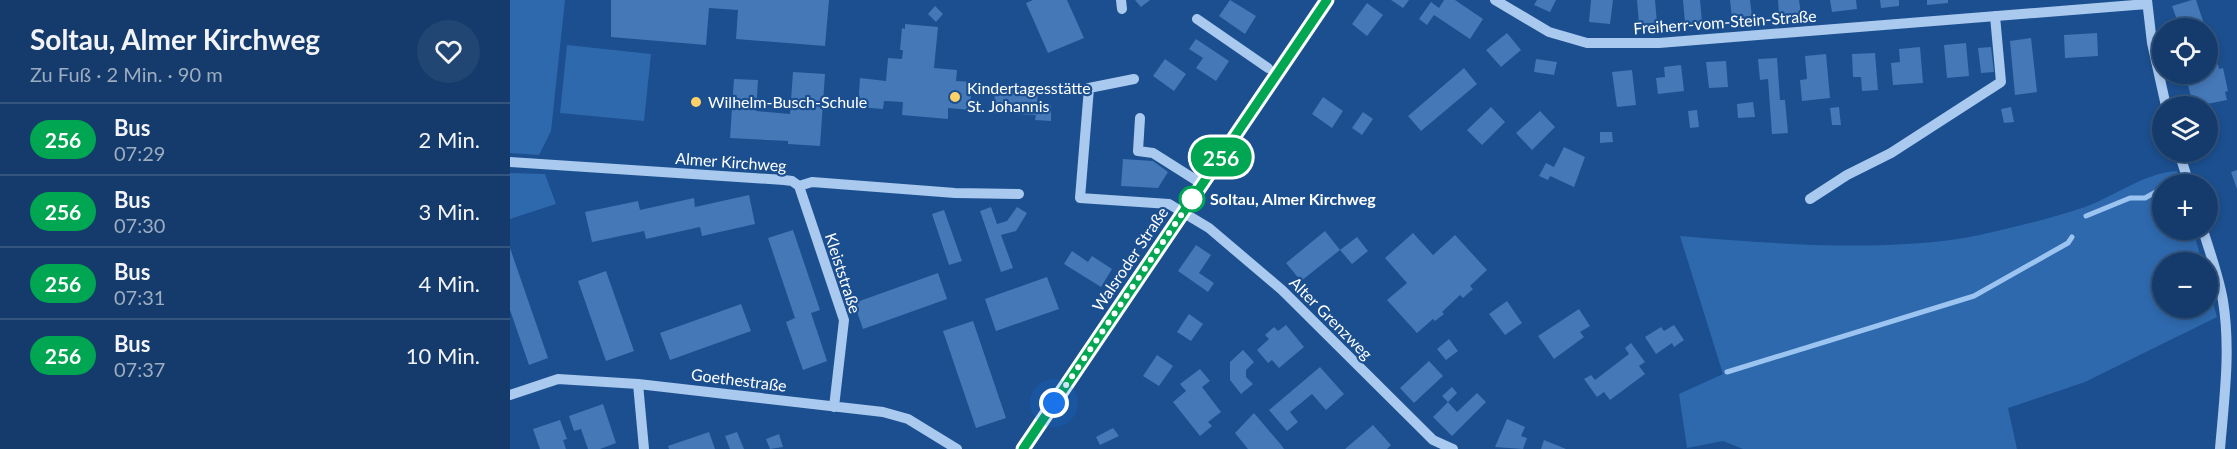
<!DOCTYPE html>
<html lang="de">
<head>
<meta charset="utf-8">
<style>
  :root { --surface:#143b6b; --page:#214673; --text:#f1f3f6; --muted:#9dadc1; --line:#33557e }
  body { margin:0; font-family:Lato,sans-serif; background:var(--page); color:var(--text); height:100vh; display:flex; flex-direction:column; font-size:22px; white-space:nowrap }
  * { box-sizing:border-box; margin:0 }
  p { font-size:20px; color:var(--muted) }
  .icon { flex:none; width:33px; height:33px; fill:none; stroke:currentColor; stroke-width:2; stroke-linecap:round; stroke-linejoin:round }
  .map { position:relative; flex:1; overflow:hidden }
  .panel { display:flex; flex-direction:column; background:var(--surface); width:510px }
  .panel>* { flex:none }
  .badge { padding:0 12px; border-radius:20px; font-size:21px; line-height:39px }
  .fabs { position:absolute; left:1642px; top:18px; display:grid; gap:12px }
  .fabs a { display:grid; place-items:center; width:66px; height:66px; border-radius:50%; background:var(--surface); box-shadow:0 3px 9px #0003,0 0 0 2px var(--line); font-size:30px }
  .you { position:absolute; width:30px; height:30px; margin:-15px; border:4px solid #fff; border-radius:50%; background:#1a73e8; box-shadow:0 0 0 9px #1a73e833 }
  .map>.badge { position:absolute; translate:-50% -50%; box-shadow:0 0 0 3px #fff }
  .round { display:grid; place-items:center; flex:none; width:63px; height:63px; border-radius:32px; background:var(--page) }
  .summary { display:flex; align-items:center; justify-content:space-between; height:102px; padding:0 30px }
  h1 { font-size:28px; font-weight:700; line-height:45px }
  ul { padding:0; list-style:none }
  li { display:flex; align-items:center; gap:18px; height:72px; padding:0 30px; border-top:2px solid var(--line) }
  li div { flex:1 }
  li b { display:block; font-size:22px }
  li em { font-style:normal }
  li .badge { min-width:66px; font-weight:700; text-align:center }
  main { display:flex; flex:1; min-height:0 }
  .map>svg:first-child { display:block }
  .green { fill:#2e69ad }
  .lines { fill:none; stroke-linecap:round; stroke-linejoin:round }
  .stream { stroke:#9cc4f0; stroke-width:5 }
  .building { fill:#4478b7 }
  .minor { stroke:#a9c9ee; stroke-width:10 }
  .major { stroke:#f0f6ff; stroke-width:15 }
  .line-casing { stroke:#fff; stroke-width:14 }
  .line { stroke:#00a651; stroke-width:9 }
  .walk { stroke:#fff; stroke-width:6; stroke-dasharray:0 10.8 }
  .poi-dot { fill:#ffd166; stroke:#1b4f8f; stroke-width:2 }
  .stop-dot { fill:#fff; stroke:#00a651; stroke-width:3 }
  .labels { text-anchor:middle; stroke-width:4.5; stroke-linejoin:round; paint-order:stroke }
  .street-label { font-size:16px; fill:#fff; stroke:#1b4f8f }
  .poi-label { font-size:16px; fill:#fff; stroke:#1b4f8f; text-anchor:start }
  .stop-label { font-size:16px; font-weight:bold; fill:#fff; stroke:#1b4f8f; text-anchor:start }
</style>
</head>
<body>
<main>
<section class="panel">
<div class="summary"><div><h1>Soltau, Almer Kirchweg</h1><p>Zu Fuß · 2 Min. · 90 m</p></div><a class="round"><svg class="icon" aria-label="heart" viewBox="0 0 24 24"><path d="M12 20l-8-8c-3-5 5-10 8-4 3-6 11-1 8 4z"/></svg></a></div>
<ul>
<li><span class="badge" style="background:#00a651;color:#fff">256</span><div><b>Bus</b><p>07:29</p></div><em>2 Min.</em></li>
<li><span class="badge" style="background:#00a651;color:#fff">256</span><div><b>Bus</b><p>07:30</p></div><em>3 Min.</em></li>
<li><span class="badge" style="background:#00a651;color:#fff">256</span><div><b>Bus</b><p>07:31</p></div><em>4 Min.</em></li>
<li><span class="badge" style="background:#00a651;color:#fff">256</span><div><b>Bus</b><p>07:37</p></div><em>10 Min.</em></li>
</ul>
</section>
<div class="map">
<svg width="1727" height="449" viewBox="0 0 1727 449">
  <rect width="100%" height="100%" fill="#1b4f8f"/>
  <path class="green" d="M0,0H55L41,131L29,155L0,153Z
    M57,45L141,54L134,121L50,113Z
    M1667,171L1671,184H1653V230H1683L1692,262H1653V308H1698V285L1707,317L1575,382L1498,408L1507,449H1233L1213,441L1177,448L1169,394L1213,374L1170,236C1266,244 1394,255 1487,231C1516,224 1546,217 1575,207C1605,196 1634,173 1667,171Z
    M0,173L35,174L46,204L0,219Z"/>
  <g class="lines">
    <path class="stream" d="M1576,216L1620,198H1635L1653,188
      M1217,372L1464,296L1558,243L1562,237"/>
  </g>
  <path class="building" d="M101,0H319L315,46L226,39L228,10L199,8L196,45L101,37Z
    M523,0H557L574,38L538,53L516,3Z
    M625,0H640L631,7Z
    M720,0L746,16L735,34L709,16Z
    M881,0H899L893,8Z
    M934,0H945L973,19L960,39L924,15L917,25L909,19L921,2L929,8Z
    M1027,0H1046L1040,12L1024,5Z
    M1081,0H1103L1100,24L1079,22Z
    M1127,0H1145L1147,23L1129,24Z
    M1173,0H1190L1192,22L1175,23Z
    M1220,0H1240L1242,16L1222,18Z
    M1268,0H1289L1291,14L1269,15Z
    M1320,0H1346L1347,9L1322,12Z
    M1370,0H1389V6L1371,8Z
    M1417,0H1438V3L1417,5Z
    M1682,0H1686L1693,21L1670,28L1662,6Z
    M857,3L873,15L857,36L842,24Z
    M425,6L433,14L426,22L418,14Z
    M395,24L428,27L424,68L447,70L446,81L462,82L460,110L438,108V119L392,115L393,102L374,101L373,109L348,107L350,78L376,81L378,58L392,59L393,50H390L392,28L395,29Z
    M997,33L1011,50L991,67L976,50Z
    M1587,33L1588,56L1555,58L1554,35Z
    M1521,38L1527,92L1505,95L1500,41Z
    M686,39L719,61L706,81L686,68L693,58L679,49Z
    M1456,43L1459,76L1437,78L1434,45Z
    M1410,47L1413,83L1383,85L1381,63L1390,62L1389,49Z
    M1481,47L1484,72L1471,73L1468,48Z
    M1365,53L1368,90L1352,91L1351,77H1343L1342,54Z
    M1316,54L1320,98L1292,101L1290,80L1297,79L1295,56Z
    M1267,58L1270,100H1275L1278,133L1262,134L1258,79L1250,80L1248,59Z
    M655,59L676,74L664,91L643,76Z
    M1026,59L1047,62L1044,75L1024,72Z
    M1707,59L1709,69L1713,68L1718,91L1715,92L1717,100L1687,106L1685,99L1682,100L1676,78L1679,76V74H1698V61Z
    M1216,61L1218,87L1199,88L1196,62Z
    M1171,65L1174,91L1148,94L1146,78L1155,77L1154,67Z
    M954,68L967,84L911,131L898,116Z
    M1122,70L1126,105L1107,107L1102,72Z
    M283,72L315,74L310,146L278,144V141L220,138L224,79L248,80L246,111L280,114Z
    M485,88L528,91L527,103L541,104V121L525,120L526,115L484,113Z
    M813,97L833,111L822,128L802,114Z
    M1243,102L1245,117L1228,118L1227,104Z
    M981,107L995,122L972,145L957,130Z
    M1329,107L1331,125H1322L1320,108Z
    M1501,107L1504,122L1494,123L1491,109Z
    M1187,110L1189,127L1180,128L1178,111Z
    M1030,111L1045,127L1022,150L1006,133Z
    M853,112L863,119L852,135L842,128Z
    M1090,132H1102L1103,142L1090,143Z
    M1054,147L1075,157L1064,187L1040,176L1038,180L1029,176L1036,163L1044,167Z
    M613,159L643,161L658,172L648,188L611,186Z
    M1727,170V189L1721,172Z
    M239,195L245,224L192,236L190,227L136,239L134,231L82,242L75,212L128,201L130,210L184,198L185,207Z
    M481,207L487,224L497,221L507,207L517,213L506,231L491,235L503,268L491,272L470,211Z
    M434,210L452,261L439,265L422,214Z
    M283,230L310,310L301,313L317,361L293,370L276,322L285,318L258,238Z
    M815,231L830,250L791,281L776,263Z
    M903,233L923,255L945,235L977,270L960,286L963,289L953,298L950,295L932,312L934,314L925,321L923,319L907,333L877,300L897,283L875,258Z
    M847,237L858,251L842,264L830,250Z
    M686,245L701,255L689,273L704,283L698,292L668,271Z
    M0,248L38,358L19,365L0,310Z
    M562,251L578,262L582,256L602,269L591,287L554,264Z
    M96,271L124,351L96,361L68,281Z
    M428,273L437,299L353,329L344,303Z
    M537,277L549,309L486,331L475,299Z
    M997,301L1012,323L995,335L979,314Z
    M231,304L241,331L160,360L150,333Z
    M1069,309L1080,326L1070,332L1074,337L1044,359L1028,336Z
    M679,314L693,324L681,341L667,332Z
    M463,321L496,418L466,428L433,331Z
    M776,325L794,347L769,368L762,360L758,363L747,350L759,339L755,335L764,327L768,331Z
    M1164,325L1174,340L1164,347L1162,343L1146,354L1135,337L1151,327L1154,331Z
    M939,339L948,351L936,360L927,349Z
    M1121,343L1135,362L1129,366L1135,374L1100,400L1094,392L1087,397L1074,379L1081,375L1085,380L1119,354L1115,348Z
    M733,350L744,362L736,370V377L743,384L731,394L720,380V362Z
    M647,355L663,366L649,386L633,376Z
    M919,361L933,376L904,403L890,388Z
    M810,367L834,394L816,410L802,394L780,412L788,422L777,431L759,410Z
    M690,369L700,381L692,387L711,412L698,422L702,426L690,436L663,402L676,391L670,384Z
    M942,387L947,393L938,402L932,396Z
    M967,393L976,402L942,436L923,417L938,402L947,412Z
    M93,404L106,443L90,449H78L71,429L64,431L59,416Z
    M744,413L772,446L774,449H738L725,433Z
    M997,419L1015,427L1011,436L1017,438L1013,449L985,447Z
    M50,420L57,439L53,440L56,449H30L23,429Z
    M863,425L881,445L877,449H835Z
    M603,428L609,436L590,445L586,437Z
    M199,432L205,449H159L158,446Z
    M227,432L234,449H220L215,436Z
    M269,434L273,447L260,449L256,439Z
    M1034,440L1056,449H1031Z"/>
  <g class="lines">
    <path class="minor" d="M611,0L612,9
      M985,0L1039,32L1077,43H1149L1637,4
      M1637,0L1642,43L1656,106
      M687,19L758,68
      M624,79L579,88L570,198L659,204L699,228L772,290L923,440L943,449
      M630,118L628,151L643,153L692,184
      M1669,152L1679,184
      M0,162L274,180L282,181L289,186
      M289,186L334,320L324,407
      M289,186L302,182L445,193L509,194
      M1300,199L1337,175L1381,153L1491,82L1485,16
      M1693,230C1700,253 1709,277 1713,301C1721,350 1714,400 1710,449
      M128,384L134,449
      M0,395L48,379L128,384L373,412L398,419L447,449"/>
    <path class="major" d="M513,449L817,0"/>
  </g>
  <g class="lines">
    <g class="line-casing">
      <path id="line" d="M513,449L817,0"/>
    </g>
    <use href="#line" class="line"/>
    <path class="walk" d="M544,403L682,199"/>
  </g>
  <g class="poi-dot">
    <circle cx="445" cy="97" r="6"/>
    <circle cx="186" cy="102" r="6"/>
  </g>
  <circle class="stop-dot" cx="682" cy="199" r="12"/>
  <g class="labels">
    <g class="street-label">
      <text transform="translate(1215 22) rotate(-4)" y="6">Freiherr-vom-Stein-Straße</text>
      <text transform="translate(221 162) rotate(4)" y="6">Almer Kirchweg</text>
      <text transform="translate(620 259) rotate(-56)" y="6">Walsroder Straße</text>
      <text transform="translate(333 273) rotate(72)" y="6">Kleiststraße</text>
      <text transform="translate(821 318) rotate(45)" y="6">Alter Grenzweg</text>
      <text transform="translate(229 380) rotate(7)" y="6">Goethestraße</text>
    </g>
    <g class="poi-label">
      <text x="457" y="94">Kindertagesstätte<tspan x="457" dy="18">St. Johannis</tspan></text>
      <text x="198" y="108">Wilhelm-Busch-Schule</text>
    </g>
    <g class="stop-label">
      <text x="700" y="205">Soltau, Almer Kirchweg</text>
    </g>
  </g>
</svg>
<div class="fabs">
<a><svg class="icon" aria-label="locate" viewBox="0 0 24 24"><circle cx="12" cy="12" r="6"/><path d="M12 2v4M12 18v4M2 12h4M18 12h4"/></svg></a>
<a><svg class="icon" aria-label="layers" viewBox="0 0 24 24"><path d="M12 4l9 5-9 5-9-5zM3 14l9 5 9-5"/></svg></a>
<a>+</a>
<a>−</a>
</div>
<div class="you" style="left:544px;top:403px"></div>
<b class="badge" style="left:711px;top:157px;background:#00a651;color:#fff">256</b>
</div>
</main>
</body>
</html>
